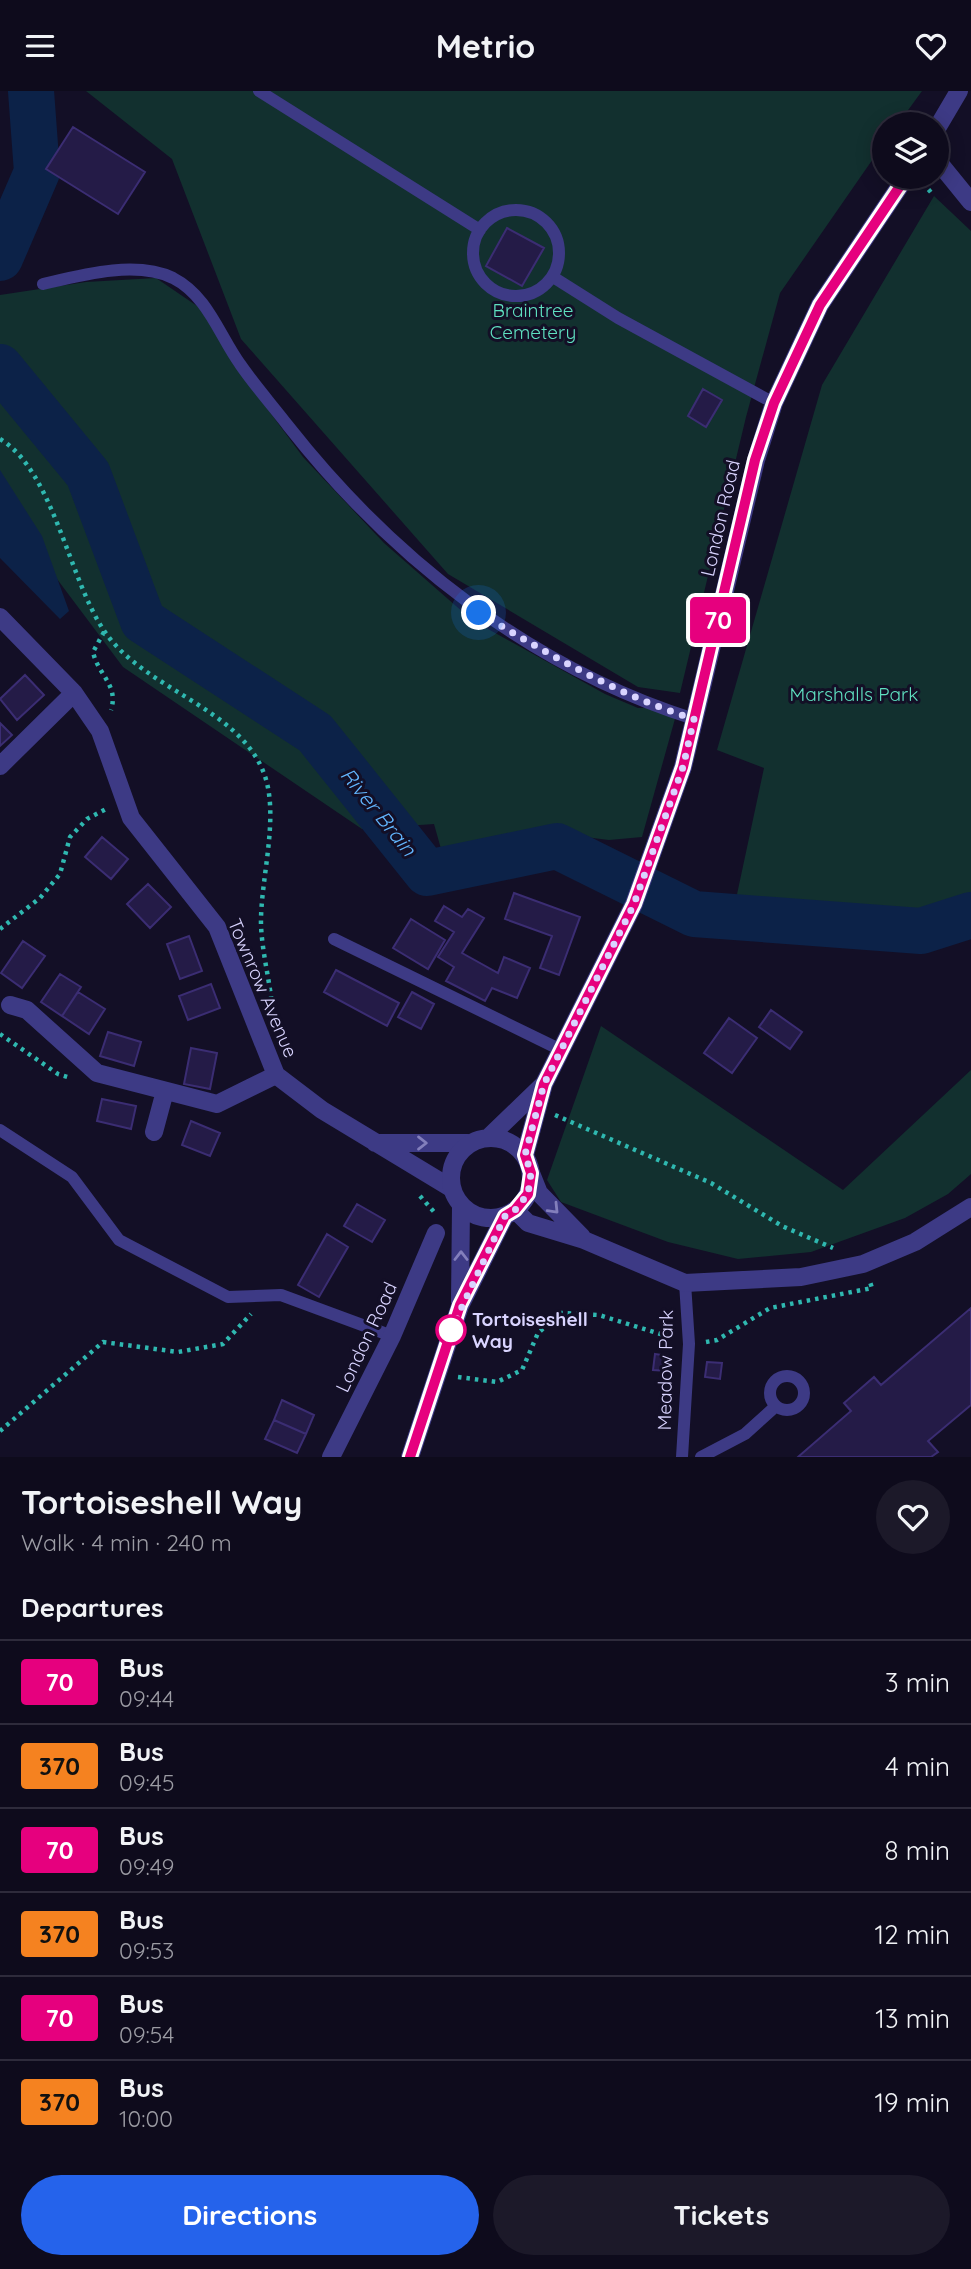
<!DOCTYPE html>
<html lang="en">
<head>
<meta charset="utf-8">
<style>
  :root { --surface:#0e0b1c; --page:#1c1929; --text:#f1f3f6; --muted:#9b9ba3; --line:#2e2b3b; --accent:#2563eb }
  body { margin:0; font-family:Quicksand,sans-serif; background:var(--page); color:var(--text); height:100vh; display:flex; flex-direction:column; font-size:26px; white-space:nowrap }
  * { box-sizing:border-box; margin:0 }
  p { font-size:23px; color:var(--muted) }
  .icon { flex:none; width:38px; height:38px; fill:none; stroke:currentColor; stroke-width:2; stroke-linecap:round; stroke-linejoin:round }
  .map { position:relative; height:1366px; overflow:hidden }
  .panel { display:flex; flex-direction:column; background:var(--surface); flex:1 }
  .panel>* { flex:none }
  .badge { padding:0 14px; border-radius:5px; font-size:24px; line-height:46px }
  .fabs { position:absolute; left:872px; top:21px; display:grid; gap:14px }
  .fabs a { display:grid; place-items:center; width:77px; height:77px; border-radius:50%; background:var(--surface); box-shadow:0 4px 18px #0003,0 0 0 2px var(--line); font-size:35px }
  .you { position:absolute; width:35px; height:35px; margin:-18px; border:5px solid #fff; border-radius:50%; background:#1a73e8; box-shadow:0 0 0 10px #1a73e833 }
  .map>.badge { position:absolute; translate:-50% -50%; box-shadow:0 0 0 4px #fff }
  h2 { padding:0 21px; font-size:26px; line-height:63px }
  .round { display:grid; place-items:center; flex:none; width:74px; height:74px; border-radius:37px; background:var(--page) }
  .overview { display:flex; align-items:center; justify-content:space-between; height:119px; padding:0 21px }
  h1 { font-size:33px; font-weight:700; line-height:52px }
  .button { display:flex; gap:14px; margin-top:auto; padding:14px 21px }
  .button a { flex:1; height:80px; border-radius:42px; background:var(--accent); color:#fff; font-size:28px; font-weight:700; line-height:80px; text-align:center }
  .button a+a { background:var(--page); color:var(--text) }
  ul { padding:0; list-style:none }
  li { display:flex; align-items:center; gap:21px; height:84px; padding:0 21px; border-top:2px solid var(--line) }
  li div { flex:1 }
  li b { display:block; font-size:26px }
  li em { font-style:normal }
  li .badge { min-width:77px; font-weight:700; text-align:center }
  header { display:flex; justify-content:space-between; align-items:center; height:91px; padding:0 21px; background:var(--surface); font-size:32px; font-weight:700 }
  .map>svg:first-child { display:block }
  .green { fill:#12302f }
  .water { fill:#0c2248 }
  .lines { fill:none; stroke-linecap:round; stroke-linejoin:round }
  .river { stroke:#0c2248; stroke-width:46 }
  .building { fill:#241b47; stroke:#3b2d73; stroke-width:2 }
  .path { stroke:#2fb8b0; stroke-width:4.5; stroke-dasharray:3.5 5; stroke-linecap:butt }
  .service { stroke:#3d3a85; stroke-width:12 }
  .minor { stroke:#3d3a85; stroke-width:18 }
  .tertiary { stroke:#3d3a85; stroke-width:18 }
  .oneway { stroke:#837fbc }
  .line-casing { stroke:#fff; stroke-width:16 }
  .line { stroke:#e6007e; stroke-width:10 }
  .walk { stroke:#d9d4ff; stroke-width:7; stroke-dasharray:0 12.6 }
  .stop-dot { fill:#fff; stroke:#e6007e; stroke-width:3.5 }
  .labels { text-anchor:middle; stroke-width:6; stroke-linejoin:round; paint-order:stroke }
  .park-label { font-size:19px; fill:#5fe0c0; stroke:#130f26 }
  .street-label { font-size:19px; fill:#d9d4ff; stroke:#130f26 }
  .stop-label { font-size:19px; font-weight:bold; fill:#d9d4ff; stroke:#130f26; text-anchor:start }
  .water-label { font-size:21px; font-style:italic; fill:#62b6ff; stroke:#130f26 }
</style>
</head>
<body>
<header><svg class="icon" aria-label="menu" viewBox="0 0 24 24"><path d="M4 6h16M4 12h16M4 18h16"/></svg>Metrio<svg class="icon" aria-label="heart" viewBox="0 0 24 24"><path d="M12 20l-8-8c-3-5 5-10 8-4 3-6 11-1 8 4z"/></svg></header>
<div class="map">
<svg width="971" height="1366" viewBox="0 0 971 1366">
  <rect width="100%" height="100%" fill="#130f26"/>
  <path class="green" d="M86,0H922L898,33H884V52L780,202L746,326L680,602L638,596L448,483L241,248L172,68Z
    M934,105L971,140V805L920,821L736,808L764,677L717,659L822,294Z
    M156,187L200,217L238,278L303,366L384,452L472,529L605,603L638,617H678L642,746L609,749L553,742L443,765L434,733L362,738L123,576L0,412V204L86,191Z
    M601,935L843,1099L971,979V1083L948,1103L905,1127L811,1161L738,1168L668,1151L561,1111L547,1089Z"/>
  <path class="water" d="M0,379L42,445L69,520L60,528L0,467Z"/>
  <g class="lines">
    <path class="river" d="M0,167L37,81L31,0
      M0,276L88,383L143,530L315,642L427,782L557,755L694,823L921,840L971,824"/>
  </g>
  <path class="building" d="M73,36L145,81L118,123L46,78Z
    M507,137L544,157L522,195L486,175Z
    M703,298L722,309L706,336L688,325Z
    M25,584L44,604L17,629L0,608Z
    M0,632L12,644L0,655Z
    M102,746L128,768L111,788L85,766Z
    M148,793L171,816L150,837L127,813Z
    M514,802L580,826L559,884L540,877L552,845L505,828Z
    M444,815L462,826L468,818L484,827L462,862L498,882L504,866L530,877L517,907L492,897L485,910L446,890L454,876L438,866L454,841L435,830Z
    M411,828L445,849L428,878L393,857Z
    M189,845L202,880L180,888L167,853Z
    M23,850L45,865L22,897L1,882Z
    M336,879L399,912L387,935L324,901Z
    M60,883L81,896L62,925L41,911Z
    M211,893L220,917L188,929L179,905Z
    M78,901L105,918L89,943L62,925Z
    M412,901L434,913L421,938L398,926Z
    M771,919L802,941L790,958L759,936Z
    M729,927L757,947L732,982L704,962Z
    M108,941L141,951L134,975L100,965Z
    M191,957L217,962L210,998L184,993Z
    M102,1008L136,1015L131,1038L97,1030Z
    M191,1030L220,1042L210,1065L182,1054Z
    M357,1113L385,1129L372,1151L344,1135Z
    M327,1143L348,1156L319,1206L298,1194Z
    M971,1217V1314L928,1350L938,1361L931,1366H798L851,1320L844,1312L874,1286L881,1294Z
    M655,1263L669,1265L668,1280L653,1279Z
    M707,1271L722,1272L720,1288L705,1286Z
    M282,1309L314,1324L306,1343L274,1329Z
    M274,1329L306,1343L297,1362L265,1348Z"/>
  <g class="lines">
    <path class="path" d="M923,92L934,105
      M0,348C54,380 69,490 105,541C144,598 237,616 263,680C281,723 260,788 261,834C262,860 269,887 272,913
      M104,541L93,561C98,584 119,594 111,619
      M0,838L40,807L60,783L70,746L87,728L106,718
      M0,943L58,983L71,987
      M555,1024L711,1092L782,1135L833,1157
      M420,1105L435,1122
      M706,1251L717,1249L770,1217L872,1197L870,1191
      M458,1286L497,1291L522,1279L538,1242L561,1222L599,1224L670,1246
      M0,1340L103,1251L178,1261L223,1253L251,1223"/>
    <path class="service" d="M259,0L480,139
      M473 162a43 43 0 1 1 86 0a43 43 0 1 1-86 0Z
      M553,186L618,227L774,312
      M43,193C81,184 136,169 173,187C208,205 219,244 240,273C255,295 273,315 289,336C393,468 532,577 694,628
      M334,848L561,959
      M0,1039L72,1086L119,1149L228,1206L281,1204L392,1245
      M770 1302a17 17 0 1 1 34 0a17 17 0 1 1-34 0Z
      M682,1366L689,1253L685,1192
      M701,1366L745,1343L776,1315"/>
    <path class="minor" d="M936,68L971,111
      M0,526L74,602L100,640L131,727L217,836L276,984L322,1019L451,1097
      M0,675L74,602
      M10,914L27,919L97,982L217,1013L276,984
      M154,1041L165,1000
      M375,1052H468
      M531,1082L539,1102L582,1146
      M515,1119L528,1132L584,1149L685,1192L801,1186L863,1173L915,1151L971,1116
      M331,1366L392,1245L436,1142"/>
    <path class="tertiary" d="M936,39L959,0
      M489,1046L544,993
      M451 1087a40 40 0 1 1 80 0a40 40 0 1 1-80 0Z
      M525,1064L544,993L634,813L683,676L756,369L774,312L820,214L906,86
      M460,1211L461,1115
      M410,1366L460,1215L505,1125"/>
  </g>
  <defs><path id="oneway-chevron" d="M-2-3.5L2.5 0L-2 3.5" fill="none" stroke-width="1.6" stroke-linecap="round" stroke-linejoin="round" transform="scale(1.75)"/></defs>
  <g class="oneway">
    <use href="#oneway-chevron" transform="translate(422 1052)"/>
    <use href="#oneway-chevron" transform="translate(554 1118) rotate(46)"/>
    <use href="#oneway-chevron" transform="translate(461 1165) rotate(-90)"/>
  </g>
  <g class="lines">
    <g class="line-casing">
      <path id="line" d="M410,1366L460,1214L505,1125L515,1119L528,1103L531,1082L525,1064L544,993L634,813L683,676L755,369L774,312L820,214L906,86"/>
    </g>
    <use href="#line" class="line"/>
    <path class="walk" d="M451,1239L505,1125L515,1119L528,1103L531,1082L525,1064L544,993L634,813L683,676L694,628C617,604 549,563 479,522"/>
  </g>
  <circle class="stop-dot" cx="451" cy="1239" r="14"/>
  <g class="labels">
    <g class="park-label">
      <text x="533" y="226">Braintree<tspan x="533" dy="22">Cemetery</tspan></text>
      <text x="854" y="610">Marshalls Park</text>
    </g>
    <g class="street-label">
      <text transform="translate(720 427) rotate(-77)" y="7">London Road</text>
      <text transform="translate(263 897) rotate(67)" y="7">Townrow Avenue</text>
      <text transform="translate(366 1246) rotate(-65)" y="7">London Road</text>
      <text transform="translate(665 1279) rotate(-89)" y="7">Meadow Park</text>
    </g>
    <g class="stop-label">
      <text x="472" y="1235">Tortoiseshell<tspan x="472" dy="22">Way</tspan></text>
    </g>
    <g class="water-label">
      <text transform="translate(378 721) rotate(51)" y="7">River Brain</text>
    </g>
  </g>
</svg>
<div class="fabs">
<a><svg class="icon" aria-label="layers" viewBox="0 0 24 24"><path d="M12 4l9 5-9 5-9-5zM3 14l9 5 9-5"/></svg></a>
</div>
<div class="you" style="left:479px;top:522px"></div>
<b class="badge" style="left:718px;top:529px;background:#e6007e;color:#fff">70</b>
</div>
<section class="panel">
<div class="overview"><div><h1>Tortoiseshell Way</h1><p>Walk · 4 min · 240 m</p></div><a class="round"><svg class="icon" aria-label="heart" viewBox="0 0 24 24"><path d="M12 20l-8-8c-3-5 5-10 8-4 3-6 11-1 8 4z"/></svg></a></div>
<h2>Departures</h2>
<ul>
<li><span class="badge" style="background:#e6007e;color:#fff">70</span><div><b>Bus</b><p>09:44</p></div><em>3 min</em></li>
<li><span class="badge" style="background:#f58220;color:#111">370</span><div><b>Bus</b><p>09:45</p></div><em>4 min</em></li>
<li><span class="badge" style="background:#e6007e;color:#fff">70</span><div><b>Bus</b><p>09:49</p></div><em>8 min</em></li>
<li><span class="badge" style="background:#f58220;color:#111">370</span><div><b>Bus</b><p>09:53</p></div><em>12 min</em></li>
<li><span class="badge" style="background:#e6007e;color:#fff">70</span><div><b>Bus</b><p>09:54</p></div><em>13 min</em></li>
<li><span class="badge" style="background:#f58220;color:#111">370</span><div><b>Bus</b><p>10:00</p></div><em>19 min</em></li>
</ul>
<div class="button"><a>Directions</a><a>Tickets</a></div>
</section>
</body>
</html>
